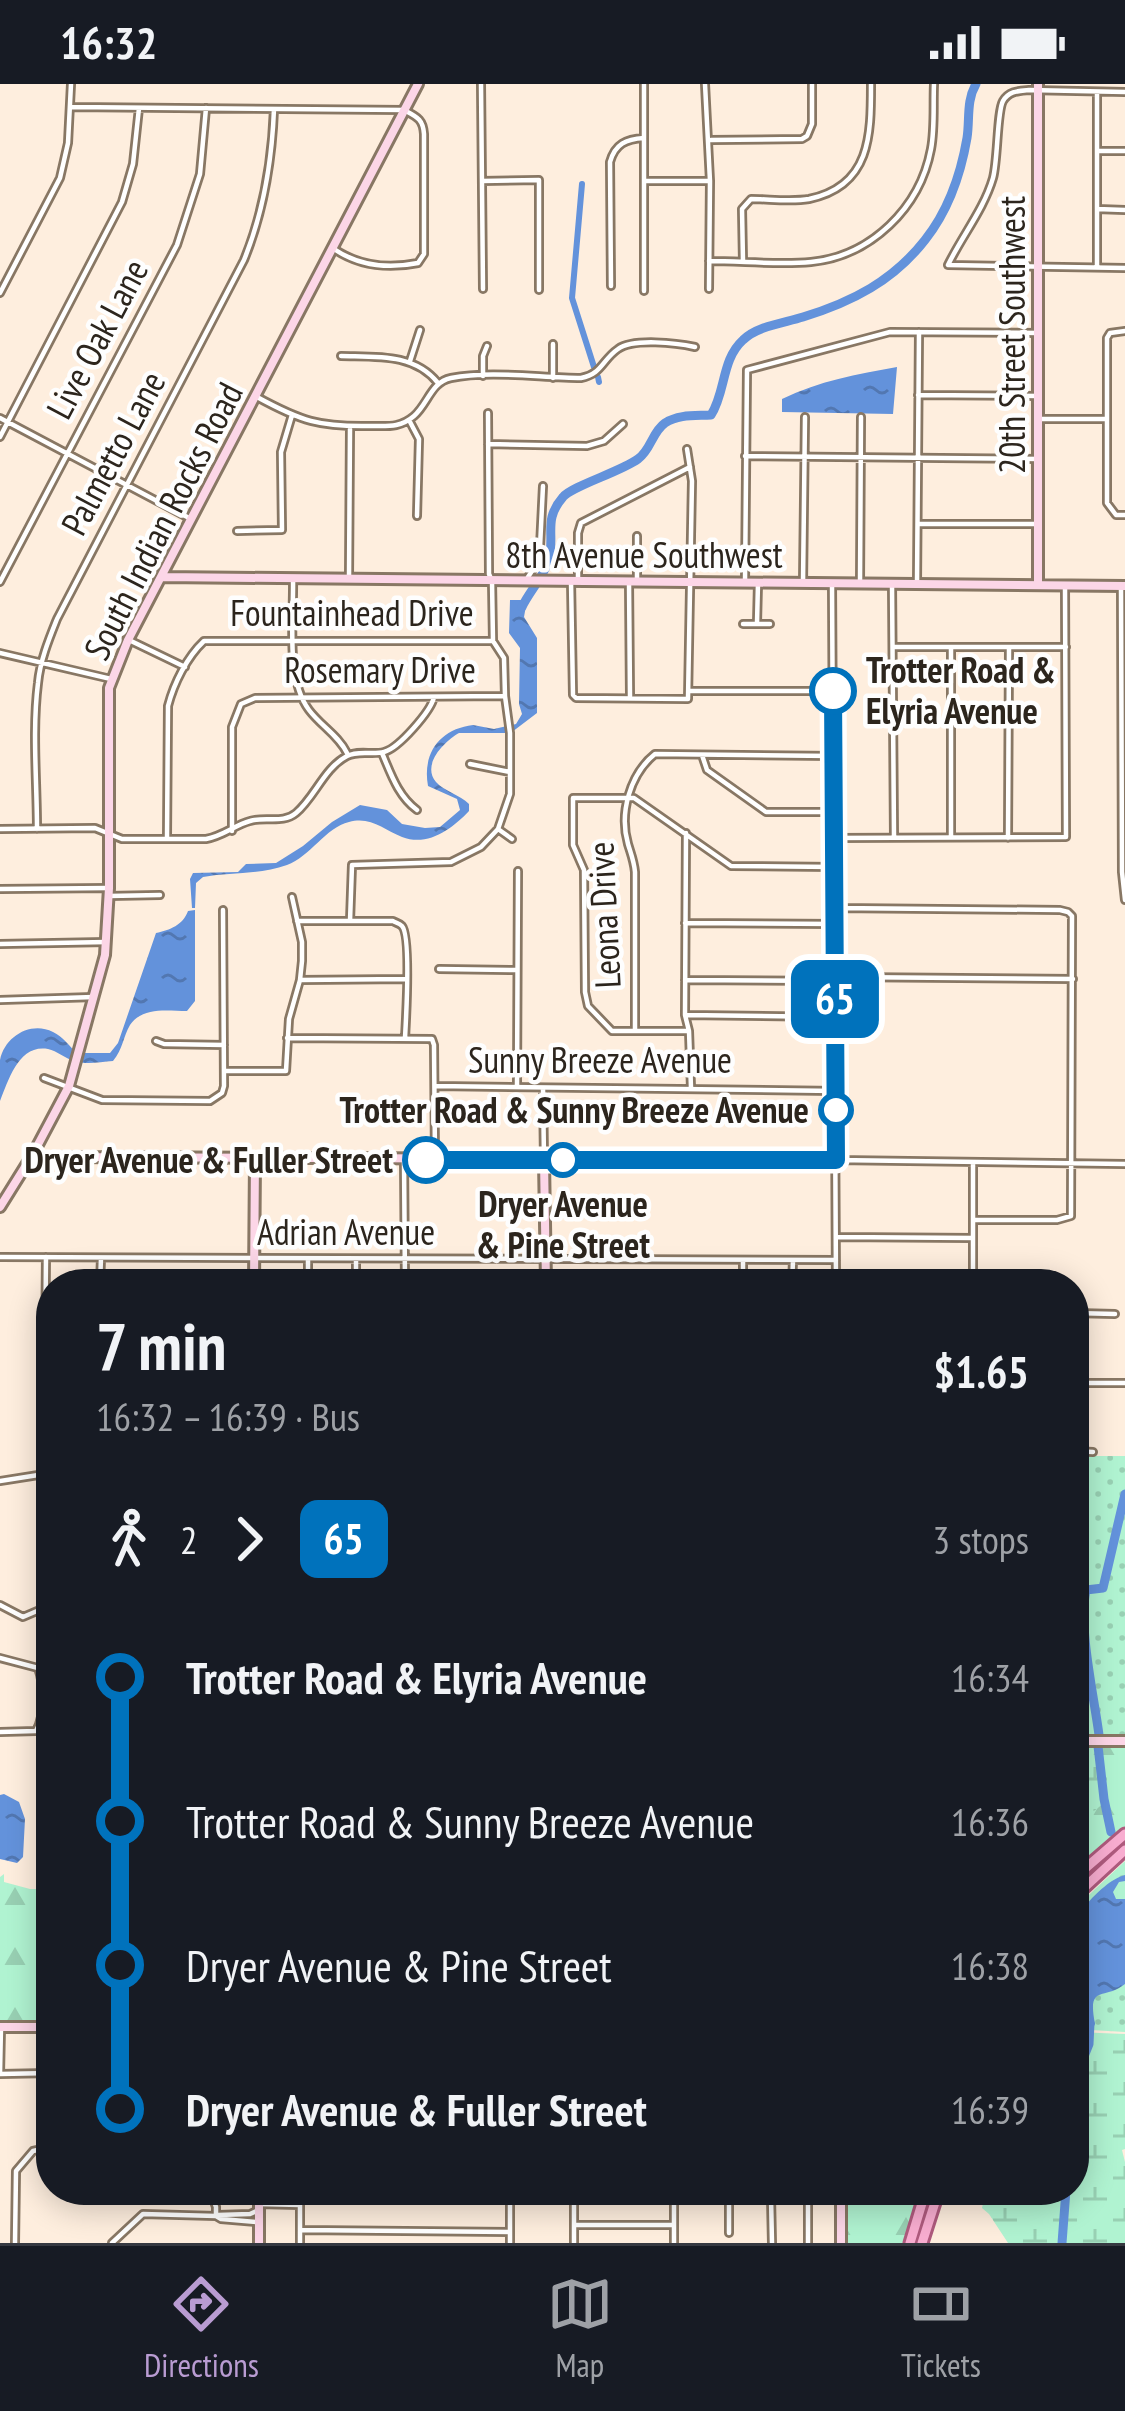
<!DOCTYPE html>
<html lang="en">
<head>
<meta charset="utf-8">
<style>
  :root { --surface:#171b24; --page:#242831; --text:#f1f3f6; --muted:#9ea1a6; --line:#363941; --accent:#b99cd2 }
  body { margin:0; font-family:"PT Sans Narrow",sans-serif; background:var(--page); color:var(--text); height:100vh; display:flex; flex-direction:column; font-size:45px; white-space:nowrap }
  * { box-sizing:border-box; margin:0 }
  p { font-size:39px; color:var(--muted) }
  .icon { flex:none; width:66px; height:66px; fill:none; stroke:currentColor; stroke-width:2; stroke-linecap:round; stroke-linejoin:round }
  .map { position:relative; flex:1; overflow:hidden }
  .panel { position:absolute; left:36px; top:1185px; width:1053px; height:936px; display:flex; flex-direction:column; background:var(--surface); border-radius:48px; box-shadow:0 6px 30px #0003 }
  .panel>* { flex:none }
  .badge { padding:0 24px; border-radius:18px; font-size:42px; line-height:78px }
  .map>.badge { position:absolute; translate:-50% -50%; box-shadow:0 0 0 6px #fff }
  .legs { display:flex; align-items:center; gap:18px; height:132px; padding:0 60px; font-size:39px }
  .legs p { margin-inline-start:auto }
  .headline { display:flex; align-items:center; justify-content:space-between; height:204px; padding:0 60px }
  h1 { font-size:66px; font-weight:700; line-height:90px }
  ul { padding:0 60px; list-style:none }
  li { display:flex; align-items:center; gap:42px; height:144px; font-size:45px }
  li i { display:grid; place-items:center; width:18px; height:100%; margin:0 15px; background:currentColor }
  li i::after { content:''; width:30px; height:30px; margin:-15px; border:9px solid; border-radius:50%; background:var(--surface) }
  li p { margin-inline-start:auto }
  li:first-child i { background:linear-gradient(#0000 50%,currentColor 0) }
  li:last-child i { background:linear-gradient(currentColor 50%,#0000 0) }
  .status { display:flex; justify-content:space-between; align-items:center; height:84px; padding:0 60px; background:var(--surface); direction:ltr }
  .status svg { height:33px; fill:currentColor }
  .tab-bar { display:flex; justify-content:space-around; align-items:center; height:168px; border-top:3px solid var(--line); background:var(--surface); font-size:33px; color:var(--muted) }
  .tab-bar a { display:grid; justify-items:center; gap:6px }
  .tab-bar .current { color:var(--accent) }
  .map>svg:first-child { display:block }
  .forest { fill:url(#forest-firs) }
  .wetland { fill:url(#wetland-marsh) }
  .park { fill:url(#park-dots) }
  .water { fill:url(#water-ripples) }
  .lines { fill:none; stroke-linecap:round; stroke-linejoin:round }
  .canal { stroke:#6392db; stroke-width:6 }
  .river { stroke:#6392db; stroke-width:9 }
  .street-casing { stroke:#887764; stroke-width:10 }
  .secondary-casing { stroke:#887764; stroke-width:14 }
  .primary-casing { stroke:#ae5a7d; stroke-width:15 }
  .street { stroke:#fff; stroke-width:4.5 }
  .secondary { stroke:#fcd6e7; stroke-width:8 }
  .primary { stroke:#f8add0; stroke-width:9 }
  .line-1-casing { stroke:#fff; stroke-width:27 }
  .line-1 { stroke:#0072bc; stroke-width:18 }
  .stop-1-dot { fill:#fff; stroke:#0072bc; stroke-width:6 }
  .labels { text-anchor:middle; stroke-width:9; stroke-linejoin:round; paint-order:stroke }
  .street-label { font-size:36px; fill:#2c251d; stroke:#fefefe }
  .stop-label { font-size:36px; font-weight:bold; fill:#2c251d; stroke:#fefefe; text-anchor:end }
</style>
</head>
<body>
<div class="status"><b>16:32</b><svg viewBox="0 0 49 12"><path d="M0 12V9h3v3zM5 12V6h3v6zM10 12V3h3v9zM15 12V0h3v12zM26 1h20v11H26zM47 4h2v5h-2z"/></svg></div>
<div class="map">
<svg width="1125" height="2159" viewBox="0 0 1125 2159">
  <defs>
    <pattern id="forest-firs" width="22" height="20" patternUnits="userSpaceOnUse" patternTransform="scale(3)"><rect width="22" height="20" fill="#b0f3d1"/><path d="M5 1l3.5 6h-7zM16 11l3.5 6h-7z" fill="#98d0b3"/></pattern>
    <pattern id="wetland-marsh" width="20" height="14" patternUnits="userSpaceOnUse" patternTransform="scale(3)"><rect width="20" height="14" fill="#b0f3d1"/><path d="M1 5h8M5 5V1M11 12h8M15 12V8" fill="none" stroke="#98d0b3"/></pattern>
    <pattern id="park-dots" width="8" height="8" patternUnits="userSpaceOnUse" patternTransform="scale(3)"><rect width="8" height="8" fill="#b0f3d1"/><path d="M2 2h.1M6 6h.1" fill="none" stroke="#98d0b3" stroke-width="1.8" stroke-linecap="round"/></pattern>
    <pattern id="water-ripples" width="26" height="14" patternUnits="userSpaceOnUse" patternTransform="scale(3)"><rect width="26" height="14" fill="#6392db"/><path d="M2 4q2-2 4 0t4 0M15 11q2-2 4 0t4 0" fill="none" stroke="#5277b1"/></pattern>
  </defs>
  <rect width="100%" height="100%" fill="#feeede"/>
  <path class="forest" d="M1074,1660H1125V1746L1074,1786V1729L1083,1733L1081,1681L1074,1695Z
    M4,1790V1798L30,1805H51V1939L0,1938V1793Z
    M844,2106H921L905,2159H844Z"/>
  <path class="wetland" d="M1098,1676L1118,1694C1110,1714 1102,1724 1083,1733L1074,1729V1695L1081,1681Z
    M1074,1948L1125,1950V2065L1122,2066L1125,2078V2159H1008L989,2130L982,2124L986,2106H1074Z"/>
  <path class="park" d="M1074,1372H1125V1652L1074,1650Z
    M1125,1777V1948L1074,1945V1825Z"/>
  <path class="water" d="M897,283L893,330L782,328V315C819,297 857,290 897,283Z
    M510,516H527L524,533L537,554V629L512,648V641L516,640L522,630L519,620L520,564L509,549Z
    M473,641L494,645L507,642V649H459C445,657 421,680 436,698C444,707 460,711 469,720V727C452,745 428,763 402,753C384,746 371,732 349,738C326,743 310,773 287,781C260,791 231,788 203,793L196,799L195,824H192L190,795L193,789L238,788L246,780L276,779L303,762L332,738L360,721L387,726L402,740L425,744L440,743L460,726L457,715L428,702C422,669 440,645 473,641Z
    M195,826V917L187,927C168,927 143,922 130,941C123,953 123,965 113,977C100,978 86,981 74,977C65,974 57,967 48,965C19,960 9,995 0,1017C0,1004 0,989 0,976C5,952 31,937 53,948C63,953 69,961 76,969H110L118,959L156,849C170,846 183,841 188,827Z
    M4,1710L19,1718L25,1735L23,1773L17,1779L0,1775V1711Z
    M1125,1791V1797L1119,1798L1113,1808L1116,1815H1125V1900C1104,1917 1087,1899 1095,1940L1092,1946L1087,1942L1076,1904L1087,1820C1095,1810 1112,1794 1125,1791Z"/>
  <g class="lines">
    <path class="canal" d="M582,100L572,214L594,283
      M598,293L599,298"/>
    <path class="river" d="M522,523C529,508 545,491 549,475C555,450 543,436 563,413C572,402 620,388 638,375C651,366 652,348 665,339C679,330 696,332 711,331C726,308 721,276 743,256C757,242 784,239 803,233C852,218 893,197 925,156C948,127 961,89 967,54C970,35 966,17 976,0
      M1099,1651C1094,1612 1078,1543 1086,1506L1103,1504L1125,1410
      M1098,1662L1104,1715L1111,1748
      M1074,1997L1089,1960L1090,1939
      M1062,2159L1066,2106"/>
    <g class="street-casing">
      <path id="street" d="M481,0L483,205
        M644,0V207
        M705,0L710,97L709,205
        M1125,8L1029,6C1018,7 1009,7 1003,17C997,27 998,76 993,94C984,125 962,152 948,181L1125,184
        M71,23L404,26C417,33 423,35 424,50V170L418,179C388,185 359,182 334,165
        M711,56L802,55L807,52L812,40V0
        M1097,67H1125
        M482,97L539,96V206
        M644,97H710
        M1097,125L1125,126
        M709,177C742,177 778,181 811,178C871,172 920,124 931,65C935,44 933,21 934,0
        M743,177L742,125L751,115C769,115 791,118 809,115C871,102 871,51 871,0
        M1097,182V8
        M611,202L610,78C615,60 626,55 644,54
        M0,209L60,94L68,59L71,0
        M1125,247L1110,249L1107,254V419L1116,431H1125
        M553,260V294
        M341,272C376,273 414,269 438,299
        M410,277L420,246
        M483,292V272L487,262
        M918,311L1038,312
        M257,313C301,337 319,343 370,342C388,342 400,344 414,332C428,320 431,298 451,294C490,286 541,294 581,294C602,290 602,276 618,265C633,254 677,259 695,263
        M0,334L191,435
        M1040,335H1106
        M409,336L419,355L417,432
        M0,353L122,118L133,80L139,24
        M488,360L587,362L604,357L623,340
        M745,372L1039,375
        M918,440H1038
        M237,447L282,446L281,368L292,331
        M528,493L542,472L540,463L543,402
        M637,494V452
        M293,495C294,533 285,594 309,626C321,642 338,651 347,669
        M349,495L350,345
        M578,496V449L581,439L690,383
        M571,497L573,611L576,614L688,615L692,397L687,365
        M0,498L177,161L200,90L206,24
        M629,498L630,612
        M745,499L747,286L890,248L1039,249
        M803,499L805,333
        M832,499L836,1200
        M860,500L861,333
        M892,500L894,752
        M917,500L919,248
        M1121,502L1122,788L1125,816
        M757,539L758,499
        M743,540H770
        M131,557L185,583
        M893,563H1066
        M951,564V751
        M0,569L111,595
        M689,607H833
        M382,669C391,690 398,712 417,726
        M702,671L707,686L766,728H834
        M470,680L510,688
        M0,745L95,744L122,755H206C223,752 235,741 250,737C265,732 283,740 296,729C315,713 324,684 347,672C358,666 372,671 384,668C399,664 431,627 434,613
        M37,745C37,697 32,647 38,599C40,577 49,555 57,535L244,176C264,127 272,77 274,25
        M498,745L512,755
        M232,747V643L241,620L255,614L505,612
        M686,749L685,931L689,947L691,1004
        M834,754L1066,753L1065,501
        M1008,754L1009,564
        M167,755L168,622C174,599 187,573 204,557H493
        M0,805L109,804
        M109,812L160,811
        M835,824L1060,826L1068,828L1072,832L1071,1132L1057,1136H973
        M297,837H393C396,839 399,839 402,842C411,852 406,936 405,954
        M350,837L352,781L451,778L481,763L498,745L510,710V649L505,612L504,574L493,557L492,497L489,490L488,329
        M685,839L835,840
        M0,860L107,858
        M439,885L517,886
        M300,896L407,895
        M685,896L835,897L843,893L1073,895
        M0,916L94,913
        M685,931L835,933
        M635,947V788C634,777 631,770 628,760C619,729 630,690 655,670L833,672
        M689,947H612L588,922L585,908L584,786L573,761V714H634L731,782L834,783
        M287,954L432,955L434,961L435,1075
        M156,957L164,960L224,961
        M224,987H286L289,935L300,896L302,877V858L292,813
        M44,994L102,1016L210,1017L222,1009L224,1002L223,826
        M435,1002L836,1007
        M517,1002L518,787
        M543,1004L544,1076
        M404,1075L405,1200
        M836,1076L1125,1080
        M973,1078V1200
        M836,1153L973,1154
        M0,1173L836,1176
        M46,1173L44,1380L49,1400L51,1514
        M308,1175V1200
        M356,1175V1200
        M973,1194H1045
        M100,1200L101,1174
        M743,1200V1177
        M792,1200L793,1177
        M1074,1229L1115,1230
        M1074,1299H1125
        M1074,1367L1093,1368
        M0,1397L51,1389
        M0,1521L23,1533L51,1521
        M0,1574L38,1584C44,1600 45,1632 36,1647L0,1648
        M1,1943L0,1990L51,1989
        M510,2106V2159
        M729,2106V2149
        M259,2120L300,2121
        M218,2131L250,2130L259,2126
        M216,2132L221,2135L257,2138
        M574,2141H674
        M300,2146L510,2148
        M15,2159L16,2087L33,2067L51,2063
        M112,2159L143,2130L216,2132V2123L210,2106
        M300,2159V2106
        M574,2159V2112L581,2107H665L674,2111V2159
        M772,2159L771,2113L776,2109H808V2159"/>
    </g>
    <g class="secondary-casing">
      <path id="secondary" d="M162,493L1125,502
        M1038,501V0
        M33,1070L44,1073L836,1076
        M544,1076L546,1200
        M0,1123L33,1070L69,1002L105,871L109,804V604L128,556L418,0
        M254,1200L255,1075
        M1074,1657H1125
        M0,1943H51
        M841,2106V2159
        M259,2159V2106"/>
    </g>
    <g class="primary-casing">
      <path id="primary" d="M1074,1794L1125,1750
        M1074,1813L1125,1766
        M910,2159L926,2106
        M922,2159L939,2106"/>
    </g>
    <use href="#street" class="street"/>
    <use href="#secondary" class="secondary"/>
    <use href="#primary" class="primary"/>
  </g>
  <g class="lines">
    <g class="line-1-casing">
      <path id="line-1" d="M426,1076H836L833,607"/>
    </g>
    <use href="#line-1" class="line-1"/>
  </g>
  <g class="stop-1-dot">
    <circle cx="833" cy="607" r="21"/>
    <circle cx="836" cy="1026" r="15"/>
    <circle cx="426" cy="1076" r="21"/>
    <circle cx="563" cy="1076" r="15"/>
  </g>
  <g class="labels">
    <g class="street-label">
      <text transform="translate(1012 251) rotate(-90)" y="13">20th Street Southwest</text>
      <text transform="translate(97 255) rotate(-62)" y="13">Live Oak Lane</text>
      <text transform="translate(113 369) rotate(-62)" y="13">Palmetto Lane</text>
      <text transform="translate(163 437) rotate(-63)" y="13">South Indian Rocks Road</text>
      <text x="644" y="484">8th Avenue Southwest</text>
      <text x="352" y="542">Fountainhead Drive</text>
      <text x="380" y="599">Rosemary Drive</text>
      <text transform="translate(604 831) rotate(-93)" y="13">Leona Drive</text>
      <text x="600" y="989">Sunny Breeze Avenue</text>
      <text x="346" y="1161">Adrian Avenue</text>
    </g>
    <g class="stop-label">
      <text x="866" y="599" text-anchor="start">Trotter Road &amp;<tspan x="866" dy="41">Elyria Avenue</tspan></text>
      <text x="809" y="1039">Trotter Road &amp; Sunny Breeze Avenue</text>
      <text x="393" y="1089">Dryer Avenue &amp; Fuller Street</text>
      <text x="563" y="1133" text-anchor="middle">Dryer Avenue<tspan x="563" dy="41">&amp; Pine Street</tspan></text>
    </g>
  </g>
</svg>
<b class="badge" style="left:835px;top:915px;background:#0072bc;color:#fff">65</b>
<section class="panel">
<div class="headline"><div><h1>7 min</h1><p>16:32 – 16:39 · Bus</p></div><b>$1.65</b></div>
<div class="legs"><svg class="icon" aria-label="walk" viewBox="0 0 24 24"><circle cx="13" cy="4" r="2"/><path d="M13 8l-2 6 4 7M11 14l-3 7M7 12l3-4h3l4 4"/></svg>2<svg class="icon" aria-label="forward" viewBox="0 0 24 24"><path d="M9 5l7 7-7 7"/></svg><b class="badge" style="background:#0072bc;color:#fff">65</b><p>3 stops</p></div>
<ul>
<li><i style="color:#0072bc"></i><b>Trotter Road &amp; Elyria Avenue</b><p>16:34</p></li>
<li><i style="color:#0072bc"></i><span>Trotter Road &amp; Sunny Breeze Avenue</span><p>16:36</p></li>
<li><i style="color:#0072bc"></i><span>Dryer Avenue &amp; Pine Street</span><p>16:38</p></li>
<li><i style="color:#0072bc"></i><b>Dryer Avenue &amp; Fuller Street</b><p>16:39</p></li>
</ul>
</section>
</div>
<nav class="tab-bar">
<a class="current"><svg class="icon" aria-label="directions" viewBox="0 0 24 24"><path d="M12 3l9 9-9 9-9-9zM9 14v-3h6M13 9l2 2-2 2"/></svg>Directions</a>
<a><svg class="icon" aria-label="map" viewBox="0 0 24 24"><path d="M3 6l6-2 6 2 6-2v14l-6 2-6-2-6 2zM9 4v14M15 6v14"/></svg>Map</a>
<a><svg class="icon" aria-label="tickets" viewBox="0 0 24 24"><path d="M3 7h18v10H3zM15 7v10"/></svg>Tickets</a>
</nav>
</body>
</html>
